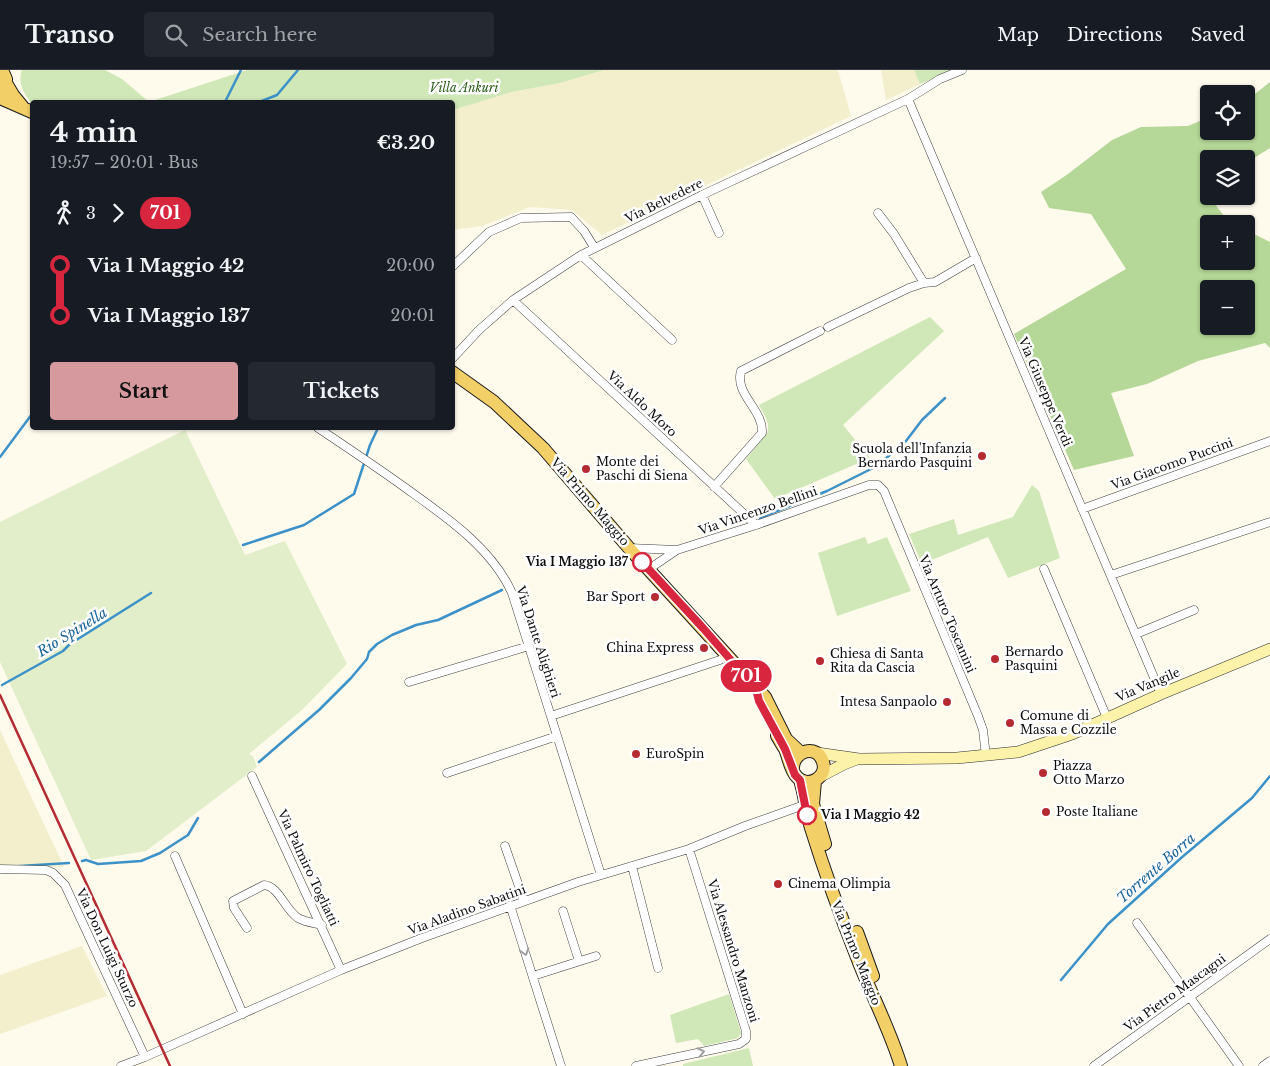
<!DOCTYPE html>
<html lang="en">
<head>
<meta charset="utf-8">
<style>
  :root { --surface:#171b24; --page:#242831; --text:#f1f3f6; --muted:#9ea1a6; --line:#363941; --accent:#d6999e }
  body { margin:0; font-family:"Libre Baskerville",serif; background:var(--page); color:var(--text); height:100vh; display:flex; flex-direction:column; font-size:19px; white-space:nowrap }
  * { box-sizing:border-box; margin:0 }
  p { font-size:16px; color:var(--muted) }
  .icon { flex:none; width:28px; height:28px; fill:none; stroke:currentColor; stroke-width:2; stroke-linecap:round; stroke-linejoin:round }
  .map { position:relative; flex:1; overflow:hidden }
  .sheet { position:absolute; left:30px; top:30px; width:425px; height:330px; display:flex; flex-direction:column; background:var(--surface); border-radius:5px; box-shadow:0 1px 4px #0004 }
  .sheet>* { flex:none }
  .badge { padding:0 10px; border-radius:16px; font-size:18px; line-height:32px }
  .controls { position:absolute; left:1200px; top:15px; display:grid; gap:10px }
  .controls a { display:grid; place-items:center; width:55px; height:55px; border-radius:5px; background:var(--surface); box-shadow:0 1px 4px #0004; font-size:25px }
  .map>.badge { position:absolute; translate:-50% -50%; box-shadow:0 0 0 2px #fff }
  .legs { display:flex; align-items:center; gap:8px; height:55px; padding:0 20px; font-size:16px }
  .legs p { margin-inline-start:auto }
  .headline { display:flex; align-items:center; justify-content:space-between; height:85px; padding:0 20px }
  h1 { font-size:28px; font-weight:700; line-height:38px }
  .primary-button { display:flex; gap:10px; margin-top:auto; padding:10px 20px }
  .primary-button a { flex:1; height:58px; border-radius:5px; background:var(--accent); color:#111; font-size:20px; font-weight:700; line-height:58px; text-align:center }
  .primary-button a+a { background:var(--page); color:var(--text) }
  ul { padding:0 20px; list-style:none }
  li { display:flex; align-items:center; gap:18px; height:50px; font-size:19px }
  li i { display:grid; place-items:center; width:8px; height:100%; margin:0 6px; background:currentColor }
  li i::after { content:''; width:12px; height:12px; margin:-6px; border:4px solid; border-radius:50%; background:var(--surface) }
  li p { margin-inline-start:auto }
  li:first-child i { background:linear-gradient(#0000 50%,currentColor 0) }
  li:last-child i { background:linear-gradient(currentColor 50%,#0000 0) }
  header { display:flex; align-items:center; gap:30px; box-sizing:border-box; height:70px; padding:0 25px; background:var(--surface); border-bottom:1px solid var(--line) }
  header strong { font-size:24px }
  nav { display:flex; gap:28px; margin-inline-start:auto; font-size:18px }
  .search { width:350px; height:45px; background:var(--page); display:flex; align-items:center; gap:12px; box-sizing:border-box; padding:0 18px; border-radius:5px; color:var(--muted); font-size:19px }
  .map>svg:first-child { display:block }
  .farmland { fill:#f3efcd }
  .green { fill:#d0e7b7 }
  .forest { fill:#b5d797; fill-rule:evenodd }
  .pitch { fill:#e2eec9 }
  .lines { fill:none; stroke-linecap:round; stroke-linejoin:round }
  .stream { stroke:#3c92c8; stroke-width:2.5 }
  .street-casing { stroke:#3f3f3f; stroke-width:9 }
  .secondary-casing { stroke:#2e2e2e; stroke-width:12 }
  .primary-casing { stroke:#1d1d1d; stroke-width:14 }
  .street { stroke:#fff; stroke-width:8 }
  .secondary { stroke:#fcf2a9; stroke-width:11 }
  .primary { stroke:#f3cf67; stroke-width:12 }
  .rail { stroke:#b62a32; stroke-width:2.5 }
  .oneway { stroke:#9e9e9e }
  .line-1-casing { stroke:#fff; stroke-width:11 }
  .line-1 { stroke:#d7263d; stroke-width:8 }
  .poi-dot { fill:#b62a32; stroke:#fff; stroke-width:2 }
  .stop-1-dot { fill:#fff; stroke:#d7263d; stroke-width:2.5 }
  .labels { text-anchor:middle; stroke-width:5; stroke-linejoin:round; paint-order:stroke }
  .park-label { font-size:12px; font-style:italic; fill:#2e611f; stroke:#fff }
  .street-label { font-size:12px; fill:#0c0c0c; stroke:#fff }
  .poi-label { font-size:12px; fill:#0c0c0c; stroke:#fff; text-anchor:start }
  .stop-label { font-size:12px; font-weight:bold; fill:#0c0c0c; stroke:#fff; text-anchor:end }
  .water-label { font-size:14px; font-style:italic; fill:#1b6398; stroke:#fff }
</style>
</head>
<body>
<header>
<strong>Transo</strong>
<div class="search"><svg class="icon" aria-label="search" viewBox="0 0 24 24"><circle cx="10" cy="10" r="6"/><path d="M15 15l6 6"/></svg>Search here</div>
<nav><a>Map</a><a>Directions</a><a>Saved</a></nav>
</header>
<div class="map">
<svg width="1270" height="996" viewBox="0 0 1270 996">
  <rect width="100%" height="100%" fill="#fefaec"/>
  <path class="farmland" d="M604,0H838L851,46L602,165L572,140L530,137L482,156L453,160V40L512,22L560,13Z
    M881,0H914L920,14L886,30Z
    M0,660L64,797L0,796Z
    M82,876L107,926L0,964V905Z"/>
  <path class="green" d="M22,0H105L122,9L149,32L247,0H604L560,13L512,22L453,40L452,32H32V34C24,24 17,13 22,0Z
    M914,0H955L920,14Z
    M930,247L944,261L843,355L870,388L775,429L746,389L767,364C771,353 764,345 759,335Z
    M1032,415L1039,421L1060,488L1008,508L988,467L922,494L909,464L954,449L958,465L1013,447Z
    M865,467L868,474L887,467L911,521L837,546L818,483Z
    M729,924L741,963L738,968L704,976L698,969L676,973L670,945Z
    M749,978L753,996H683V994Z"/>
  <path class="forest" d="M1270,12V78L1246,93V89H1209V118L1205,121L1227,150L1235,154H1209V191H1246V160L1270,172V278L1265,273L1198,291L1147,314L1111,323L1134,386L1074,400L1014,264L1126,199L1091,144L1049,138L1041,122L1068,104L1112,70L1141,57L1188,56L1209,47V61H1246V31ZM1209,219H1246V256H1209Z"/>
  <path class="pitch" d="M185,360L245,485L285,471L347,594L302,640L249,684L253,686L257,697L146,781L91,790L0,592V452Z"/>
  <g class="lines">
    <path class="stream" d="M225,32L241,0
      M259,32L277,25L298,0
      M0,387L32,344
      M760,448L827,421L877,396L906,371L922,350L945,328
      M243,475L304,455L354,424L370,375L378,358
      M2,615L63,581L70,574L151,523
      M259,692L319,640L351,608L367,589L369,582L377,574L392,565L416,555L438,550L502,520
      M82,791L86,790L98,794L141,791L160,783L188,765L198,748
      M20,796L69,793
      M1061,910L1108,854L1181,788L1252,728L1270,706"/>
    <g class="street-casing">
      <path id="street" d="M908,29L1161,624
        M702,125L719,163
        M878,143L894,164L924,213
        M581,185L672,270
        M452,197L489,162L521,148L571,147L584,161L594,177
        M513,230L756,455
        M828,257L909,218L924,213L935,212L976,188
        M452,289L479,260L513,230L581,185L702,125L908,29L940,9L962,0
        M318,358C348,378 378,398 407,419C446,447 492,478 512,523L601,805
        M714,417L762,363C764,340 734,324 741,301L820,261
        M1082,439L1270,371
        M629,478L677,480
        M649,499L677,480L756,455L869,415H878L884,421L978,646L983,660L986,686
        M1044,499L1107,648
        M1111,505L1270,452
        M1136,564L1194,540
        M409,612L529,576
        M551,646L729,587
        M447,703L557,666
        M252,706L341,900
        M505,776L524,831
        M175,786L243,944
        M632,796L658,898
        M0,799L46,800L53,803L65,815L145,987
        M510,835L561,996
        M563,841L579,891
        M1137,853L1239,996
        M247,858L234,838L233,831L264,815C279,816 285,840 298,848C305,852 314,853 322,855
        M533,906L596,886
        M121,996L145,987L341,900L422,868L578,812L689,779L745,756L804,735
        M636,996L739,974L746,969V961L689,779
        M1094,996L1270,869
        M1263,996L1270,991"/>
    </g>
    <g class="secondary-casing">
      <path id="secondary" d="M817,683L859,689L957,688L1018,682L1072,664L1161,624L1270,579
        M821,706L844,694L857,689"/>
    </g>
    <g class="primary-casing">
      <path id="primary" d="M2,0L6,9L3,21
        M6,13L13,25L22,36
        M0,28L32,42
        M452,302L494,332L543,378L629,478L765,627L786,669L801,683
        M777,666C780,670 782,675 785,679C789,688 790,700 797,707C808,719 828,707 823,692C817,673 793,681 793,698
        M800,710C805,726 806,742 811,758C825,803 841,847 858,890C872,926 890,960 901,996
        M815,711L813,734L825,774
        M857,862L873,906"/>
    </g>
    <use href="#street" class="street"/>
    <use href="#secondary" class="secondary"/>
    <use href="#primary" class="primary"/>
    <path class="rail" d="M0,625L170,996"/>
  </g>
  <defs><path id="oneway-chevron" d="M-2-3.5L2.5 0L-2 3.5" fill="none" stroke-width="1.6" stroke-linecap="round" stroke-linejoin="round" transform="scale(1.25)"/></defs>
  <g class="oneway">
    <use href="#oneway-chevron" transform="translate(525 882) rotate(73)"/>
    <use href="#oneway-chevron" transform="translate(701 982) rotate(-12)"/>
  </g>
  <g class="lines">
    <g class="line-1-casing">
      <path id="line-1" d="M642,492L703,558L756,619L759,631L785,679L795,705L800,710L807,745"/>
    </g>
    <use href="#line-1" class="line-1"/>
  </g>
  <g class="poi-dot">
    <circle cx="982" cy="386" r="5"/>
    <circle cx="586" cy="399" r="5"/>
    <circle cx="655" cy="527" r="5"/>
    <circle cx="704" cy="578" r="5"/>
    <circle cx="995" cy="589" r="5"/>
    <circle cx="820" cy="591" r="5"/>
    <circle cx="947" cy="632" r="5"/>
    <circle cx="1010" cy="653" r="5"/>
    <circle cx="636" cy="684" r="5"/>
    <circle cx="1043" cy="703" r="5"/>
    <circle cx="1046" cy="742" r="5"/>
    <circle cx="778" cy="814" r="5"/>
  </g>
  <g class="stop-1-dot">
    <circle cx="642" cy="492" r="9"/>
    <circle cx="807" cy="745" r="9"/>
  </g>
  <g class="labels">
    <g class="park-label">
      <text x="464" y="22">Villa Ankuri</text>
    </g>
    <g class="street-label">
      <text transform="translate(664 131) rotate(-26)" y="4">Via Belvedere</text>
      <text transform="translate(1045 322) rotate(67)" y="4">Via Giuseppe Verdi</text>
      <text transform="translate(642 334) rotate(43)" y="4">Via Aldo Moro</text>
      <text transform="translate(1172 394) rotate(-20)" y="4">Via Giacomo Puccini</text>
      <text transform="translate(590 432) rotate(49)" y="4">Via Primo Maggio</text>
      <text transform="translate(758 441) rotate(-19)" y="4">Via Vincenzo Bellini</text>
      <text transform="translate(947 544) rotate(67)" y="4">Via Arturo Toscanini</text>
      <text transform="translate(538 572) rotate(72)" y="4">Via Dante Alighieri</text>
      <text transform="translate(1148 615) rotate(-23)" y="4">Via Vangile</text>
      <text transform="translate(308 798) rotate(65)" y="4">Via Palmiro Togliatti</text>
      <text transform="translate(467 840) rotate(-20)" y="4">Via Aladino Sabatini</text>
      <text transform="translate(107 878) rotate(65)" y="4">Via Don Luigi Sturzo</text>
      <text transform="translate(733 881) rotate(73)" y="4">Via Alessandro Manzoni</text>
      <text transform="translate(856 883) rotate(68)" y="4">Via Primo Maggio</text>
      <text transform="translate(1175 923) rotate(-36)" y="4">Via Pietro Mascagni</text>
    </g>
    <g class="poi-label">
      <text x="972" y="383" text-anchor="end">Scuola dell'Infanzia<tspan x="972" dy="14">Bernardo Pasquini</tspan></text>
      <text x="596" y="396">Monte dei<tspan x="596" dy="14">Paschi di Siena</tspan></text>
      <text x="645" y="531" text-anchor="end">Bar Sport</text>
      <text x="694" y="582" text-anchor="end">China Express</text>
      <text x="1005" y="586">Bernardo<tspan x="1005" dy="14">Pasquini</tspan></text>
      <text x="830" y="588">Chiesa di Santa<tspan x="830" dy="14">Rita da Cascia</tspan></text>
      <text x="937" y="636" text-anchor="end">Intesa Sanpaolo</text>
      <text x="1020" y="650">Comune di<tspan x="1020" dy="14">Massa e Cozzile</tspan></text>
      <text x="646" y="688">EuroSpin</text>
      <text x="1053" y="700">Piazza<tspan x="1053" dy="14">Otto Marzo</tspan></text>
      <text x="1056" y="746">Poste Italiane</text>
      <text x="788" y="818">Cinema Olimpia</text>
    </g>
    <g class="stop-label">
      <text x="628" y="496">Via I Maggio 137</text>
      <text x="821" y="749" text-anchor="start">Via 1 Maggio 42</text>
    </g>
    <g class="water-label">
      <text transform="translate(72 562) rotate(-32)" y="5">Rio Spinella</text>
      <text transform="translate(1156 798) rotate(-41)" y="5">Torrente Borra</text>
    </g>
  </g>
</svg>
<div class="controls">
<a><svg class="icon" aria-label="locate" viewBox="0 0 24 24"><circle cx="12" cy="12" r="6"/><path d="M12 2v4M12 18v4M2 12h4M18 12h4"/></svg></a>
<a><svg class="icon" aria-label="layers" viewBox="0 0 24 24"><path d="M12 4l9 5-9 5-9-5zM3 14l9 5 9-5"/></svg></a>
<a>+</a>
<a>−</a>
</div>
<b class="badge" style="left:746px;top:606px;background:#d7263d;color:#fff">701</b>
<section class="sheet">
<div class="headline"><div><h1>4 min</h1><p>19:57 – 20:01 · Bus</p></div><b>€3.20</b></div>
<div class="legs"><svg class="icon" aria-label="walk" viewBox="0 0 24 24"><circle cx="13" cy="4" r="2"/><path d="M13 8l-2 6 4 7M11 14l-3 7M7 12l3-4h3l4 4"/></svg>3<svg class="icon" aria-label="forward" viewBox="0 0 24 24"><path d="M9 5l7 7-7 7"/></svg><b class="badge" style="background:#d7263d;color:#fff">701</b></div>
<ul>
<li><i style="color:#d7263d"></i><b>Via 1 Maggio 42</b><p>20:00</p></li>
<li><i style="color:#d7263d"></i><b>Via I Maggio 137</b><p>20:01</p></li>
</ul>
<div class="primary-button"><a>Start</a><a>Tickets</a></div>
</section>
</div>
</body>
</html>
